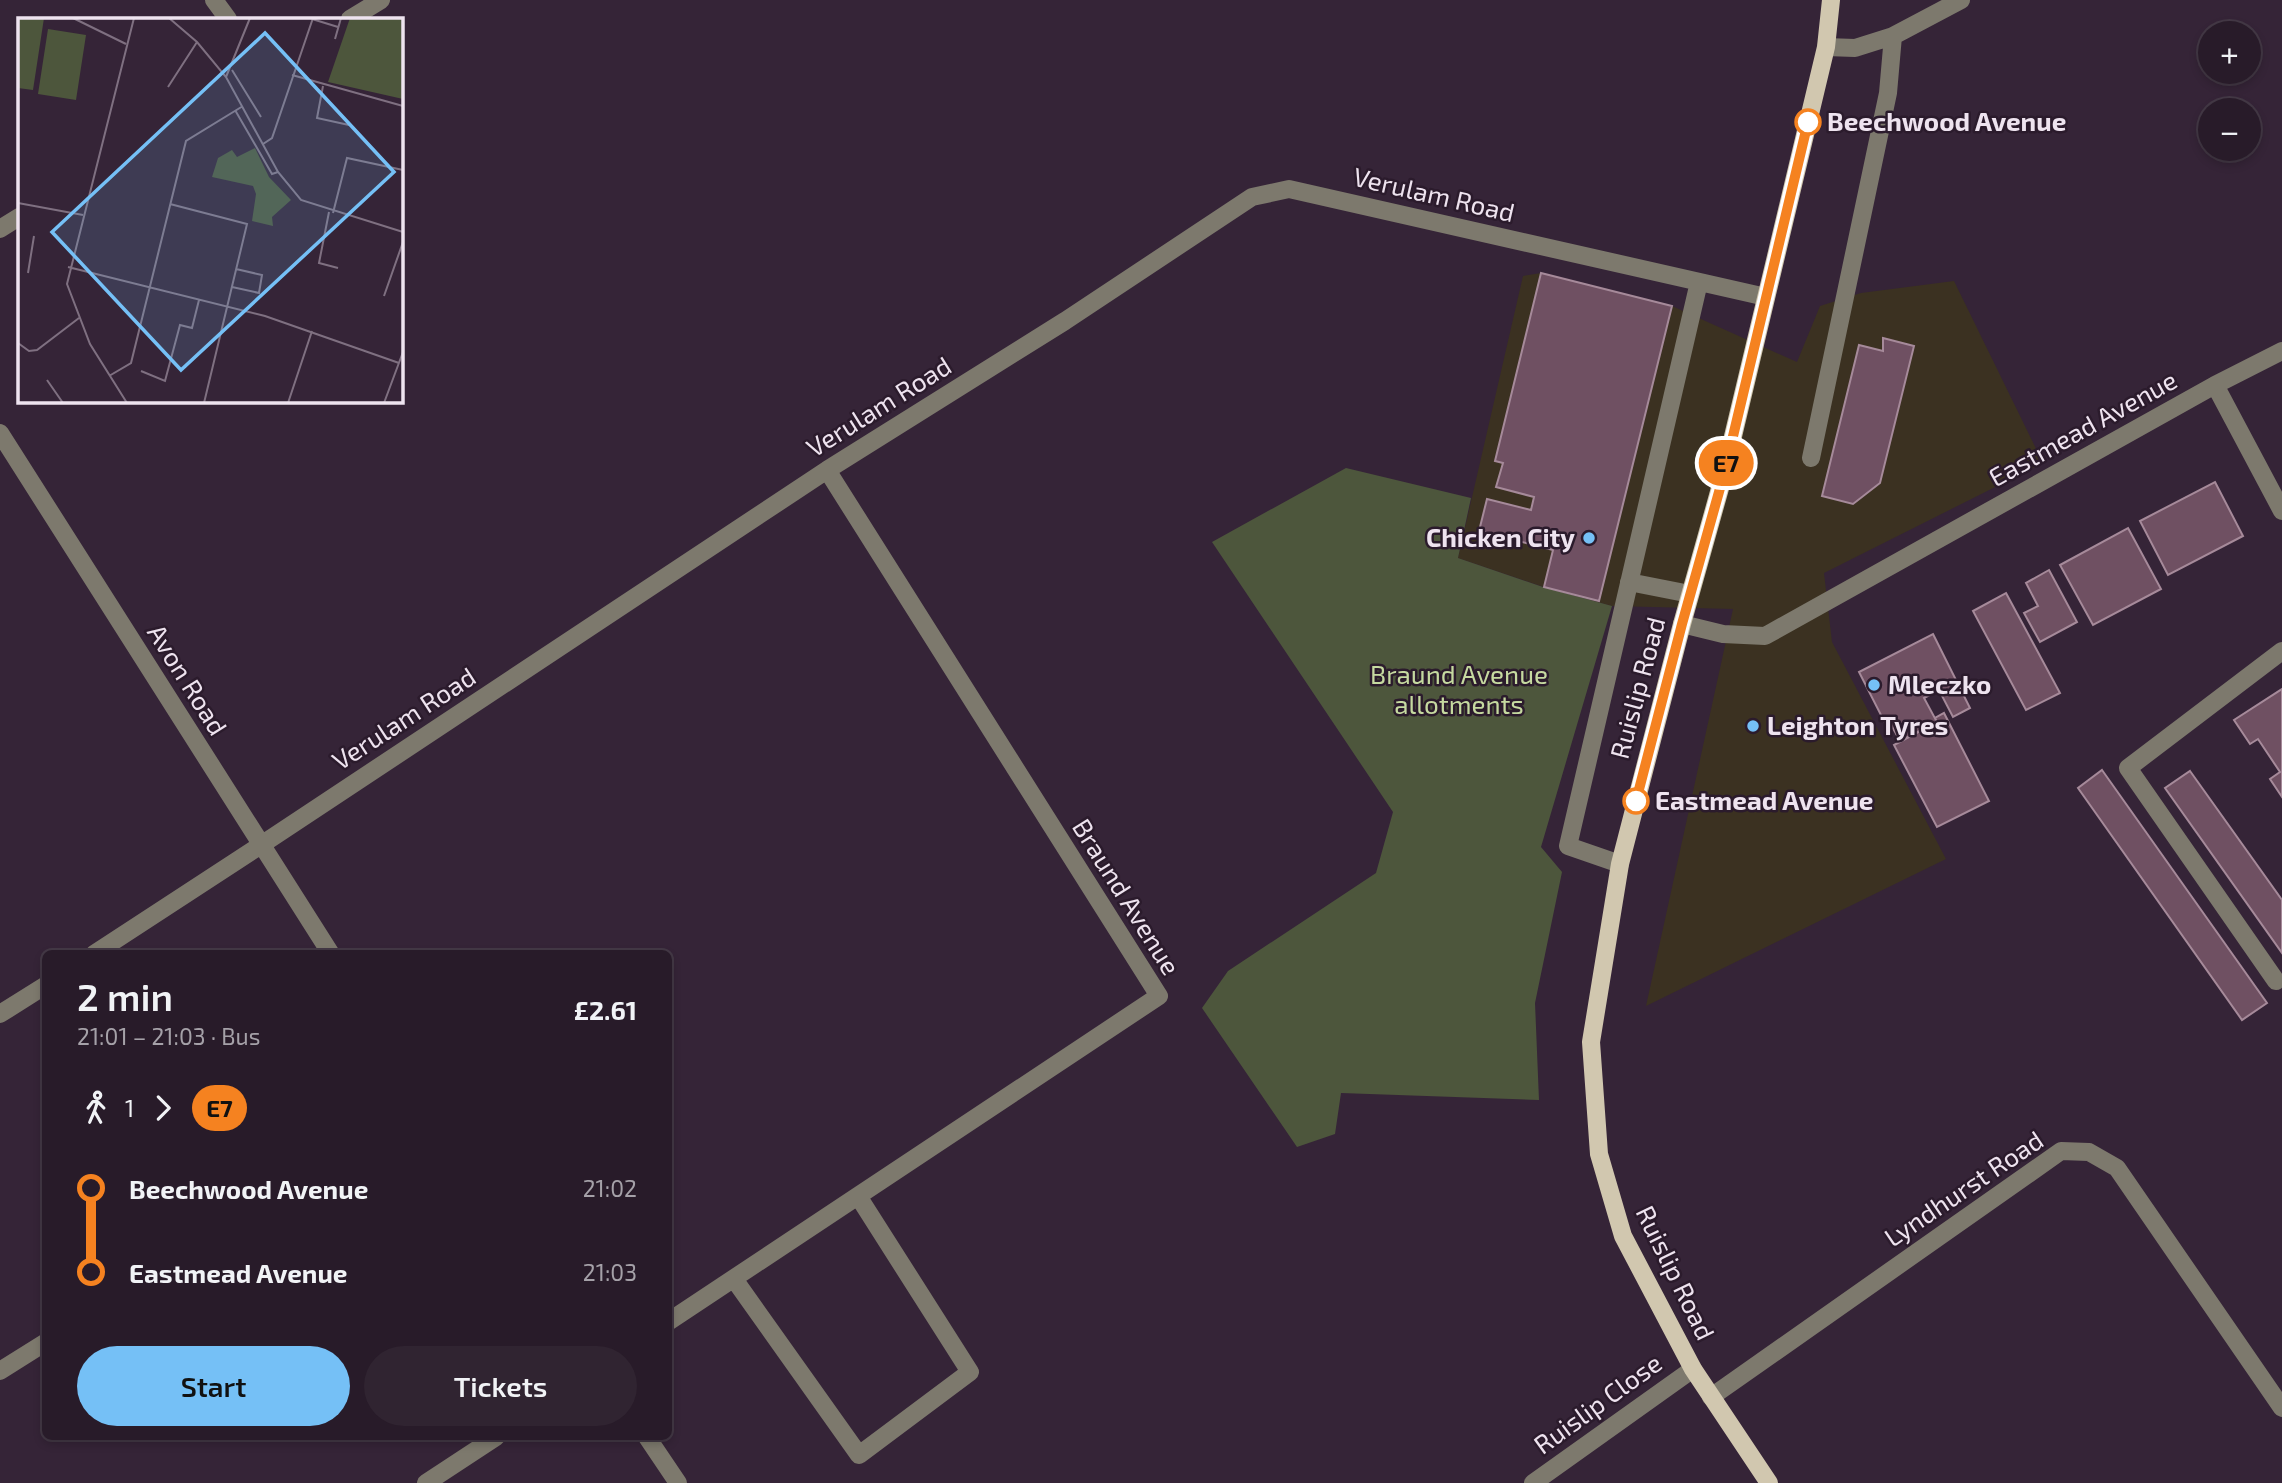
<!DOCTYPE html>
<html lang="en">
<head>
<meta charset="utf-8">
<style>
  :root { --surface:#281b29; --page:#302431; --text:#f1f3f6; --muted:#a5a1a8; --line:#443946; --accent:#75c0f6 }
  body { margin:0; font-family:"Exo 2",sans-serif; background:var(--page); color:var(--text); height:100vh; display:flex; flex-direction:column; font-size:26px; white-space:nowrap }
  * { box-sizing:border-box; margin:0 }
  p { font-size:23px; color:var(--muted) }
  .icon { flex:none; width:38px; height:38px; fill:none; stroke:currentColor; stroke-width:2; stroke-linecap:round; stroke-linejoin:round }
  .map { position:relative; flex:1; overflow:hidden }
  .details { position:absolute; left:42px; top:950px; width:630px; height:490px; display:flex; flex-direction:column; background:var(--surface); border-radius:10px; box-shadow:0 4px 10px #0003,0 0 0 2px var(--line) }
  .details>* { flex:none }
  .badge { padding:0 14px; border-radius:23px; font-size:24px; line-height:46px }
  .buttons { position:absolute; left:2198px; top:21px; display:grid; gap:14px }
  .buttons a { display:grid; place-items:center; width:63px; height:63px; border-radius:50%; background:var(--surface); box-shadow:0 4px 10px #0003,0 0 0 2px var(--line); font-size:35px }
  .map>.badge { position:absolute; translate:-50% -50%; box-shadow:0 0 0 4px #fff }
  .legs { display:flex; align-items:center; gap:10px; height:77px; padding:0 35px; font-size:23px }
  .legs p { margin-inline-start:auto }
  .overview { display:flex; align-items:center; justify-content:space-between; height:119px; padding:0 35px }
  h1 { font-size:38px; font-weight:600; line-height:52px }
  .action { display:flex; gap:14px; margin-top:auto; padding:14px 35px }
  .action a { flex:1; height:80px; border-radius:42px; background:var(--accent); color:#111; font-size:28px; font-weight:600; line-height:80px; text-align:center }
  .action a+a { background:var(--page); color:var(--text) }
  ul { padding:0 35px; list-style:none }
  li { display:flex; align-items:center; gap:24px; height:84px; font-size:26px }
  li i { display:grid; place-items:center; width:10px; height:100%; margin:0 9px; background:currentColor }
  li i::after { content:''; width:18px; height:18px; margin:-9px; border:5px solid; border-radius:50%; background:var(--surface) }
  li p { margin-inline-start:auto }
  li:first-child i { background:linear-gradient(#0000 50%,currentColor 0) }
  li:last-child i { background:linear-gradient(currentColor 50%,#0000 0) }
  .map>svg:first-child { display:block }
  .commercial { fill:#3b3121 }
  .green { fill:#4d563c }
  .building { fill:#6f5062; stroke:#a68a9a; stroke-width:2 }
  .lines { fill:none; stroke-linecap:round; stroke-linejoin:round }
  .minor { stroke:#7d796d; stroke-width:18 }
  .major { stroke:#d1c7af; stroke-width:18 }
  .line-1-casing { stroke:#fff; stroke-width:16 }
  .line-1 { stroke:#f58220; stroke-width:10 }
  .stop-1-dot { fill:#fff; stroke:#f58220; stroke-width:3.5 }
  .poi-dot { fill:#75c0f6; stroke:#2b1b2c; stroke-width:2.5 }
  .labels { text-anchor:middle; stroke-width:5; stroke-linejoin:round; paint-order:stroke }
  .stop-label { font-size:26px; font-weight:bold; fill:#eee3ef; stroke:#2b1b2c; text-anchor:start }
  .street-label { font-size:26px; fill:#eee3ef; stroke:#2b1b2c }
  .poi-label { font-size:26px; font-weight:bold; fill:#eee3ef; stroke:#2b1b2c; text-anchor:start }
  .park-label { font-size:26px; fill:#c6daa0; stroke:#2b1b2c }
  .inset-road { fill:none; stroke:#7f7081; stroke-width:2 }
  .view { fill:#75c0f6; fill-opacity:0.15; stroke:#75c0f6; stroke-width:3.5 }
  .inset-edge { fill:none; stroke:#eee3ef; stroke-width:3.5 }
</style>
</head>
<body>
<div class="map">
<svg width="2282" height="1483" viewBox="0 0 2282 1483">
  <rect width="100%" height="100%" fill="#352437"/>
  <path class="commercial" d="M1541,273L1672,306L1797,362L1820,306L1861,293L1954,281L2043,463L1824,573L1832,642L1946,859L1646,1006L1733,609L1612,606L1544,587L1458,558L1523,276Z"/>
  <path class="green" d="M1346,468L1471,498L1458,558L1543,587L1612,606L1541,847L1562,872L1535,1003L1539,1100L1341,1093L1335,1134L1297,1147L1202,1008L1228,971L1376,873L1393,812L1212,542Z"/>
  <path class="building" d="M1541,273L1672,306L1599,601L1544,587L1553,550L1479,531L1487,499L1531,510L1534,497L1496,487L1503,463L1495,461Z
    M1883,338L1914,346L1880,483L1853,504L1822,496L1859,345L1883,351Z
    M2215,482L2243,536L2168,575L2140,521Z
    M2128,528L2161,589L2093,625L2060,565Z
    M2049,570L2077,622L2040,642L2024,613L2038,606L2026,583Z
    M2006,593L2060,693L2026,710L1973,611Z
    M1933,634L1970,708L1953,717L1939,690L1924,698L1937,722L1900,741L1889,721L1885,723L1859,672Z
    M2282,689V797L2270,779L2280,772L2258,739L2250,744L2234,720Z
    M1944,713L1989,801L1937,827L1894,745L1937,722L1935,718Z
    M2102,770L2267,1003L2242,1020L2078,788Z
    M2190,771L2282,900V953L2165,788Z"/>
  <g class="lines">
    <path class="minor" d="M214,0L228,19
      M350,19L381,0
      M1826,47L1855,48L1893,36L1961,0
      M0,229L19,217
      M2215,385L2282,511
      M0,433L331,954
      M1811,458L1888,93L1893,36
      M1629,582L1690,594
      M1682,624L1723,634L1765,636L2215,385L2282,351
      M1620,864L1568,846L1699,282
      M94,954L261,845L827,470L1065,321L1252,197L1289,189L1766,297
      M2276,981L2128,768L2282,651
      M0,1014L46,985
      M734,1279L859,1455L970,1372L858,1196
      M668,1322L1159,996L827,470
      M0,1371L46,1342
      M1711,1397L2061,1151L2089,1152L2117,1168L2282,1408
      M647,1437L678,1483
      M426,1483L496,1437
      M1533,1483L1693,1369"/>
    <path class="major" d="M1769,1483L1693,1369L1623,1236L1599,1154L1591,1042L1620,864L1682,624L1724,474L1826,47L1831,0"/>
  </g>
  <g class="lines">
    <g class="line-1-casing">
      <path id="line-1" d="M1636,801L1682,624L1724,474L1808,122"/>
    </g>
    <use href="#line-1" class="line-1"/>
  </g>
  <g class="stop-1-dot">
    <circle cx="1808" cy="122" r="12"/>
    <circle cx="1636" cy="801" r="12"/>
  </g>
  <g class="poi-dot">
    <circle cx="1589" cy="538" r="7"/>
    <circle cx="1874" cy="685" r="7"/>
    <circle cx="1753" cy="726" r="7"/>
  </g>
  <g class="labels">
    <g class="stop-label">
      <text x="1827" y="131">Beechwood Avenue</text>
      <text x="1655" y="810">Eastmead Avenue</text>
    </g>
    <g class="street-label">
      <text transform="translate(1434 195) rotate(13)" y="9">Verulam Road</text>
      <text transform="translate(879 407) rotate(-32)" y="9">Verulam Road</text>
      <text transform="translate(2083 429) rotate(-29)" y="9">Eastmead Avenue</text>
      <text transform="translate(187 680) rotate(58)" y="9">Avon Road</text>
      <text transform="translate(1638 688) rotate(-75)" y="9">Ruislip Road</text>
      <text transform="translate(404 719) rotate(-33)" y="9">Verulam Road</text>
      <text transform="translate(1126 897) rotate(58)" y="9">Braund Avenue</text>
      <text transform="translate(1964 1189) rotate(-34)" y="9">Lyndhurst Road</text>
      <text transform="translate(1675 1273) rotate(64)" y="9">Ruislip Road</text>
      <text transform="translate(1598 1404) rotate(-36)" y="9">Ruislip Close</text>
    </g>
    <g class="poi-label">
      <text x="1575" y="547" text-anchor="end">Chicken City</text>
      <text x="1888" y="694">Mleczko</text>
      <text x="1767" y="735">Leighton Tyres</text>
    </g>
    <g class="park-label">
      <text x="1459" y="684">Braund Avenue<tspan x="1459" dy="30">allotments</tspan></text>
    </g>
  </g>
  <g transform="translate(18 18)">
    <rect width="385" height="385" fill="#352437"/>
    <path d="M0,0H26L15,72L0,70ZM332,0H385V81L310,64ZM30,11L68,17L58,82L20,76ZM237,130L251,159L273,182L254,199L255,208L234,203L238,176L235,168L194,159L200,140L214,132L219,139Z" fill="#4d563c"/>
    <path class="inset-road" d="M55,0L108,26M151,0L179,24L208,59L260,154L283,182L385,214M294,1L320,9M317,21L323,0M214,52L243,99M274,57L385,88M208,59L232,0M305,68L299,100L331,107M150,69L179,24M217,92L254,156L260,154M245,126L254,120L295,0M0,185L65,197M152,186L229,206L186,385M311,194L301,245L320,250M315,195L329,140L385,152M50,249L247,298L381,345M10,255L16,218M214,269L241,275L244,257L218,251M366,278L385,224M0,325L11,333L19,332L61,300M123,353L147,363L162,307L174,310L181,282M91,358L113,345L168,123L225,88M29,362L45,385M109,385L72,326L49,266L116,0M270,385L294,313M366,385L385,334"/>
    <path class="view" d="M247,15L376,154L163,352L34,214Z"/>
    <rect width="385" height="385" class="inset-edge"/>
  </g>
</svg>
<div class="buttons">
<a>+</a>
<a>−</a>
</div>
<b class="badge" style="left:1726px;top:463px;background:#f58220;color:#111">E7</b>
<section class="details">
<div class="overview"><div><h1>2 min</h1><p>21:01 – 21:03 · Bus</p></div><b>£2.61</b></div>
<div class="legs"><svg class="icon" aria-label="walk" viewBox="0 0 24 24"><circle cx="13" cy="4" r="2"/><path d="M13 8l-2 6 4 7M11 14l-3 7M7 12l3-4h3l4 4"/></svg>1<svg class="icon" aria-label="forward" viewBox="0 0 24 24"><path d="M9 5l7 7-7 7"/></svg><b class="badge" style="background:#f58220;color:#111">E7</b></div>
<ul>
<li><i style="color:#f58220"></i><b>Beechwood Avenue</b><p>21:02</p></li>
<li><i style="color:#f58220"></i><b>Eastmead Avenue</b><p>21:03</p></li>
</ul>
<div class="action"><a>Start</a><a>Tickets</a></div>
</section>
</div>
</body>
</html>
